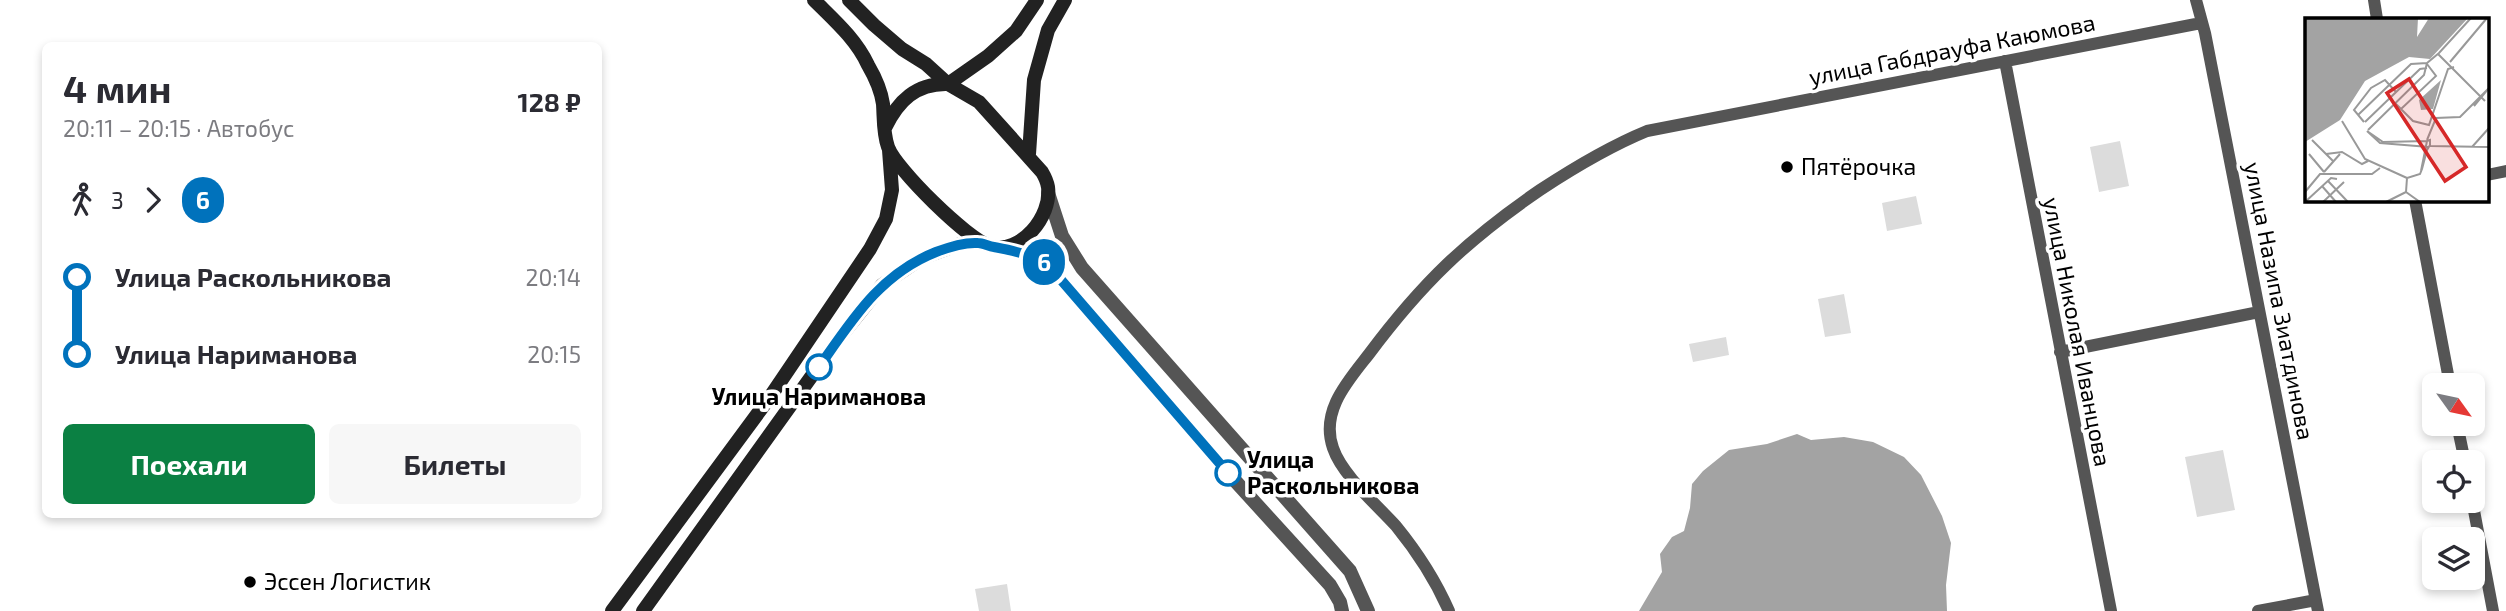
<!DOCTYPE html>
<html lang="ru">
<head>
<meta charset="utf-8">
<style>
  :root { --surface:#fff; --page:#f7f7f7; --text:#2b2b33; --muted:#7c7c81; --accent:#0b8043 }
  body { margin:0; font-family:"Exo 2",sans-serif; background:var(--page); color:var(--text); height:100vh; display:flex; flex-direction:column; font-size:26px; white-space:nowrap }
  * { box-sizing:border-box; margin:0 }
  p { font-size:23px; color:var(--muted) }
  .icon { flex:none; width:38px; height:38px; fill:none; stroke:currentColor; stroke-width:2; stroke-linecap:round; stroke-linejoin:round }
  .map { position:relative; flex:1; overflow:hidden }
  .sheet { position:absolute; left:42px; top:42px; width:560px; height:476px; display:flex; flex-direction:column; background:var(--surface); border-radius:10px; box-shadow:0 4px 10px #0003 }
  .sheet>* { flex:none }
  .badge { padding:0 14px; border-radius:23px; font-size:24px; line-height:46px }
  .needle { width:46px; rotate:123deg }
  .buttons { position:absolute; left:2422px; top:373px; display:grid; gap:14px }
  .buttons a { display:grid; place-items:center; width:63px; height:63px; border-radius:10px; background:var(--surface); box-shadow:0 4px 10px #0003; font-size:35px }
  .map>.badge { position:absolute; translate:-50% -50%; box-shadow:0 0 0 4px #fff }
  .legs { display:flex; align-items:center; gap:10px; height:77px; padding:0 21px; font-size:23px }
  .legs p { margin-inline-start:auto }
  .summary { display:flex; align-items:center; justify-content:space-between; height:119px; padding:0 21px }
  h1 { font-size:38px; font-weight:700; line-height:52px }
  .cta { display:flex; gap:14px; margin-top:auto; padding:14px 21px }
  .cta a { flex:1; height:80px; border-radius:10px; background:var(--accent); color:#fff; font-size:28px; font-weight:700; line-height:80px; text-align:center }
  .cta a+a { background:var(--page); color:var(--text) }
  ul { padding:0 21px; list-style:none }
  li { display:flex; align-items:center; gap:24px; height:77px; font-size:26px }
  li i { display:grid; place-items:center; width:10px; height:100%; margin:0 9px; background:currentColor }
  li i::after { content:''; width:18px; height:18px; margin:-9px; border:5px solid; border-radius:50%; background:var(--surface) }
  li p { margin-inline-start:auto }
  li:first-child i { background:linear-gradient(#0000 50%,currentColor 0) }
  li:last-child i { background:linear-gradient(currentColor 50%,#0000 0) }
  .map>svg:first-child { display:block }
  .green { fill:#dcdcdc }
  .water { fill:#a3a3a3 }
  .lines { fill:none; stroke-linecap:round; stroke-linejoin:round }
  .minor { stroke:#555; stroke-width:12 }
  .tertiary { stroke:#555; stroke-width:14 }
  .secondary { stroke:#222; stroke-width:14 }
  .line-1-casing { stroke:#fff; stroke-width:16 }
  .line-1 { stroke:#0072bc; stroke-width:10 }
  .poi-dot { fill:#000; stroke:#fff; stroke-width:2.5 }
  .stop-1-dot { fill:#fff; stroke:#0072bc; stroke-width:3.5 }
  .labels { text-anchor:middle; stroke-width:7; stroke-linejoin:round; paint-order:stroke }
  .street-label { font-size:23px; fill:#000; stroke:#fff }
  .poi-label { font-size:23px; fill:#000; stroke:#fff; text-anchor:start }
  .stop-label { font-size:23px; font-weight:bold; fill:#000; stroke:#fff }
  .inset-road { fill:none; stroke:#999; stroke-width:2 }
  .view { fill:#d62828; fill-opacity:0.15; stroke:#d62828; stroke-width:3.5 }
  .inset-edge { fill:none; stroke:#000; stroke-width:3.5 }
</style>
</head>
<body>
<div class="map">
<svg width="2506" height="611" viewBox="0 0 2506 611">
  <rect width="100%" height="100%" fill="#fff"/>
  <path class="green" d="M2120,141L2129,186L2099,192L2090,147Z
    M1916,196L1922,224L1887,231L1882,203Z
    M1844,294L1851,333L1825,337L1818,299Z
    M1726,337L1729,355L1693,362L1689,344Z
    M2223,450L2235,510L2197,517L2185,457Z
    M1007,584L1011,611H979L975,589Z"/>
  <path class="water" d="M1797,434L1811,440L1844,437L1873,442L1904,457L1921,475L1942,516L1951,543L1946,585L1947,611H1639L1662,572L1660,554L1672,537L1684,531L1690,508L1692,484L1703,471L1729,450L1767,444Z"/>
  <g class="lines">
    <path class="minor" d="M2196,0L2205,33L2318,611
      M2374,0L2377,19
      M2005,61L2111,611
      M2487,175L2506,171
      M2415,200L2450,385
      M2060,352L2259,312
      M2457,424L2465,462
      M2472,500L2493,611
      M1449,611C1435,579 1418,553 1396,526C1377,505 1342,475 1333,448C1320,411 1348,381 1369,354C1422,283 1467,240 1540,190C1575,167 1608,147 1647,131L2201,23
      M2258,611L2316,600"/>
    <path class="tertiary" d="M1048,193L1062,236L1082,268L1350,571L1368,611
      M1001,248L1035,256L1049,266L1228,473L1330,585L1340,602L1342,611"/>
    <path class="secondary" d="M814,0C834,20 856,39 868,65C875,77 881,90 883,104C884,118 883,133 888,147C896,169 967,239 990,246C1021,255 1052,216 1048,187C1047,181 1045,177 1042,172L979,102L948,84L926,64L902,49L874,25L849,0
      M948,84L988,56L1016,31L1037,0
      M885,128C898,101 916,83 948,84
      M1029,154L1034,80L1048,30L1065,0
      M612,611L770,397L870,249L886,219L892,190L889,150
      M643,611L834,345L882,285L922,258L960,244L979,242"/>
  </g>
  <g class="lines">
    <g class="line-1-casing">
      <path id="line-1" d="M819,367C852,320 880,274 936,252C949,247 964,242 978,243C983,243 988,246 994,247C1014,251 1031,254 1049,266L1228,473"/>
    </g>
    <use href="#line-1" class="line-1"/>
  </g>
  <g class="poi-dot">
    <circle cx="1787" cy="167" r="7"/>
    <circle cx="250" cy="582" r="7"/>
  </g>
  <g class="stop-1-dot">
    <circle cx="819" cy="367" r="12"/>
    <circle cx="1228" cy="473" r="12"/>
  </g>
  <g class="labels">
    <g class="street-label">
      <text transform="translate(1952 50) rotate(-11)" y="8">улица Габдрауфа Каюмова</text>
      <text transform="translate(2279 301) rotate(79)" y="8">улица Назипа Зиатдинова</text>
      <text transform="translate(2077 332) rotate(79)" y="8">улица Николая Иванцова</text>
    </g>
    <g class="poi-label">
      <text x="1801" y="175">Пятёрочка</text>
      <text x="264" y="590">Эссен Логистик</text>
    </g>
    <g class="stop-label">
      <text x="819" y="405">Улица Нариманова</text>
      <text x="1247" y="468" text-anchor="start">Улица<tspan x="1247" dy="26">Раскольникова</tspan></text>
    </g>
  </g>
  <g transform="translate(2305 18)">
    <rect width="184" height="184" fill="#fff"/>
    <path d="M0,0H113L112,19L124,0H163L125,41L104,39L60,63L35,102L0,124ZM136,62L128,91L116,92L114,82Z" fill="#a3a3a3"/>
    <path class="inset-road" d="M133,36L180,83M145,44L182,0M90,85L108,103L124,107L143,51L149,49M169,88L183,71M96,91L131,58L122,46M53,97L106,46L122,45L134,35L166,0M37,103L60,141L102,160M59,104L49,92L66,70L80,62L91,74M60,104L115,51L122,50M63,112L119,57L122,45M7,122L28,143M122,122L131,100L155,99L184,70M122,123L78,124L62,113L75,125L124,129M125,128L184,129M167,129L184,110M4,136L19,154M21,136L37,134L57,146L63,143M19,154L35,136M23,163L43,184M17,168L31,184M0,174L15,156H67L75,150M0,184L26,160L32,161M18,184L39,164M81,184L101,174M115,184L101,174L102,160L115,156L117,151L122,132L125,127V122L122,123L116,153"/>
    <path class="view" d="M104,61L161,149L140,163L82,75Z"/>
    <rect width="184" height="184" class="inset-edge"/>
  </g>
</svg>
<div class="buttons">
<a><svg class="needle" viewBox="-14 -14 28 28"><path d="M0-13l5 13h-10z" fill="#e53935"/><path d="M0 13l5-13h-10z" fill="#7c7c81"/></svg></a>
<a><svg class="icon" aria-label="locate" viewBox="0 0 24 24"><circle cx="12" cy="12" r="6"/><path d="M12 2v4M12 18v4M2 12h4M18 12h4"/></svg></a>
<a><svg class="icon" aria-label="layers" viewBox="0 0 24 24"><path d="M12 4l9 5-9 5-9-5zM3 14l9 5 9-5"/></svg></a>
</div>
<b class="badge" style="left:1044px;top:262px;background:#0072bc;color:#fff">6</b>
<section class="sheet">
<div class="summary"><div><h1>4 мин</h1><p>20:11 – 20:15 · Автобус</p></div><b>128 ₽</b></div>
<div class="legs"><svg class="icon" aria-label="walk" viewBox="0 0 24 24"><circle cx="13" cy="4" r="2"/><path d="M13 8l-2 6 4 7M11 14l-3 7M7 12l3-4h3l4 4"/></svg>3<svg class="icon" aria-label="forward" viewBox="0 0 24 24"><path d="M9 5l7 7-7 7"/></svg><b class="badge" style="background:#0072bc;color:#fff">6</b></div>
<ul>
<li><i style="color:#0072bc"></i><b>Улица Раскольникова</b><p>20:14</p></li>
<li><i style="color:#0072bc"></i><b>Улица Нариманова</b><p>20:15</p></li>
</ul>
<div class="cta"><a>Поехали</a><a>Билеты</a></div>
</section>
</div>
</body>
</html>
